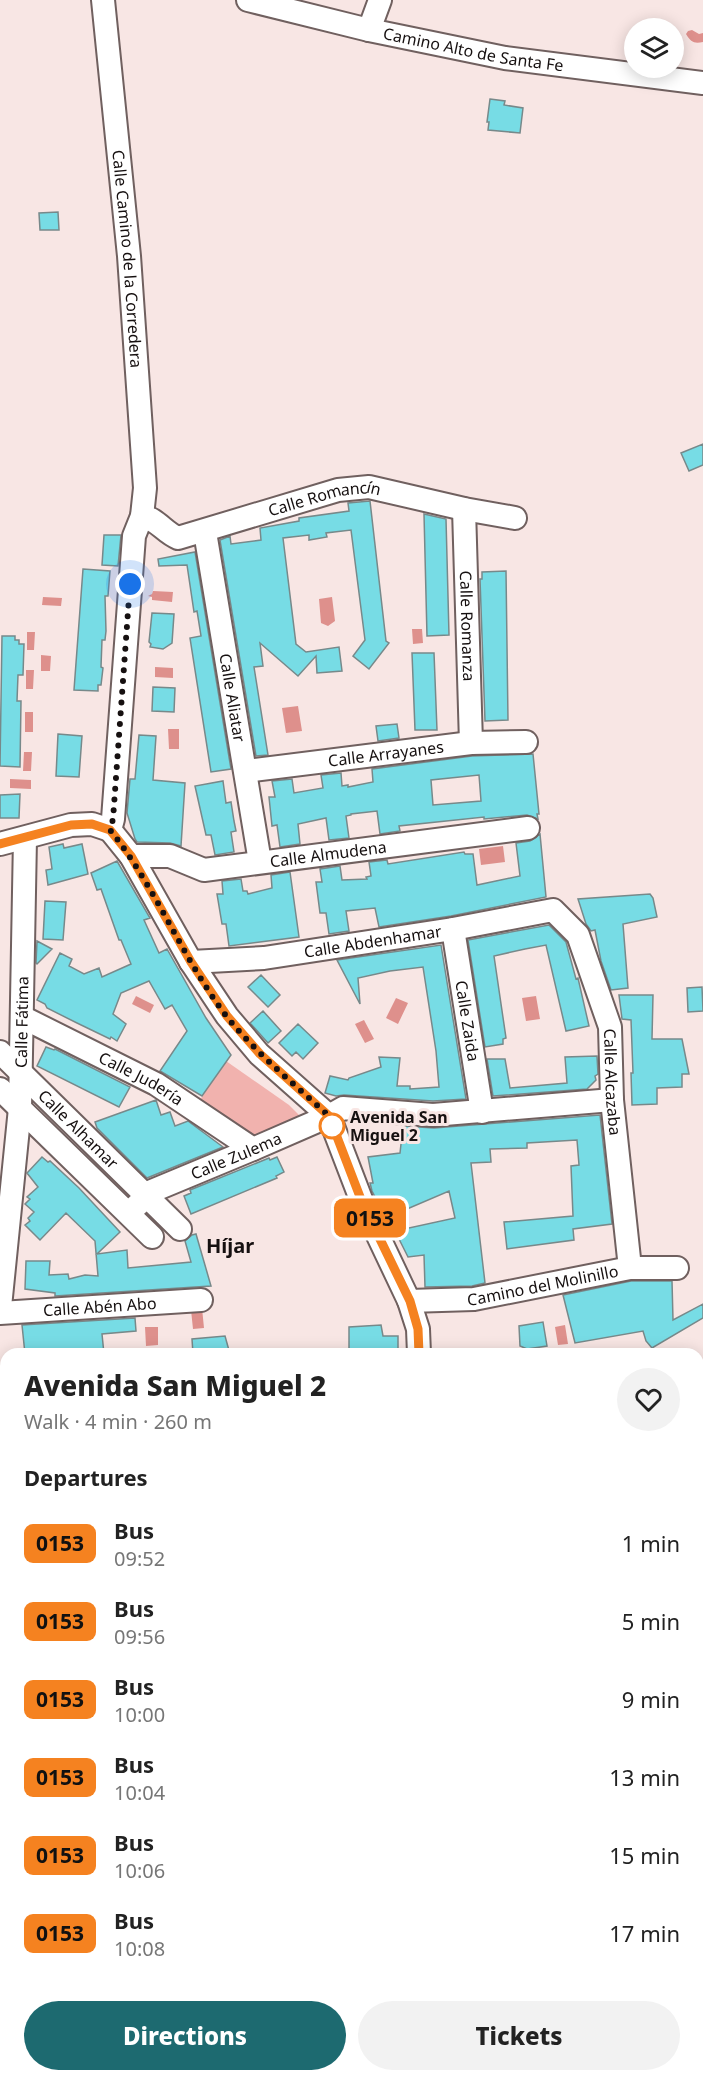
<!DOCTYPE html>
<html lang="en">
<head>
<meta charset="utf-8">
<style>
  :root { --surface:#fff; --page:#f2f2f2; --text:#222; --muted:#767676; --accent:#1d6a70 }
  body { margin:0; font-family:"Noto Sans",sans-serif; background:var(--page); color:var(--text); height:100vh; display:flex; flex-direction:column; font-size:22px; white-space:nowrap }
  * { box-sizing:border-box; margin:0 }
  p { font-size:20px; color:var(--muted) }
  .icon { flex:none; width:33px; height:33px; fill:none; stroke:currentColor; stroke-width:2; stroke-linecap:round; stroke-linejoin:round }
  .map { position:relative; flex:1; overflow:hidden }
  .details { position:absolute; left:0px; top:1348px; width:704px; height:734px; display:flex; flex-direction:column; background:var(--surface); border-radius:18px 18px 0 0; box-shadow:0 3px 15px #0003 }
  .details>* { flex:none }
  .badge { padding:0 12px; border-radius:9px; font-size:21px; line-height:39px }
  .tools { position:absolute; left:624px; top:18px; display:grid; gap:12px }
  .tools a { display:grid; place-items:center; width:60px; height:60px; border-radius:50%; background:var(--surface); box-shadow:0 3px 15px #0003; font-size:30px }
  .you { position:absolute; width:30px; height:30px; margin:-15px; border:4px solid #fff; border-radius:50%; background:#1a73e8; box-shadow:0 0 0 9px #1a73e833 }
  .map>.badge { position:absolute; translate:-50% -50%; box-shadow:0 0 0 3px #fff }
  h2 { padding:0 24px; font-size:22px; line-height:54px }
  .round { display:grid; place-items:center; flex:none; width:63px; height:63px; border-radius:32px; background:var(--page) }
  .overview { display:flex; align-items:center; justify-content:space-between; height:102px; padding:0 24px }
  h1 { font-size:28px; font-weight:800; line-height:45px }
  .cta { display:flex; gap:12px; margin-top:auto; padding:12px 24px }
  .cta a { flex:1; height:69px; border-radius:36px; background:var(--accent); color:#fff; font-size:24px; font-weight:800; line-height:69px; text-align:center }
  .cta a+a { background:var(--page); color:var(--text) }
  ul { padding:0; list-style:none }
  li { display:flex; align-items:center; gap:18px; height:78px; padding:0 24px }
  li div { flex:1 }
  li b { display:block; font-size:22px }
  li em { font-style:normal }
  li .badge { min-width:66px; font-weight:700; text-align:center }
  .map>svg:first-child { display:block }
  .green { fill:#f1b2ae }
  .water { fill:#de908c }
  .building { fill:#77dce5; stroke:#77898a; stroke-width:1.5; fill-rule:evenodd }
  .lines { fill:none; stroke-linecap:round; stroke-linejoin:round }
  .minor-casing { stroke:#70605f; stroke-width:26 }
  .minor { stroke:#fff; stroke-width:22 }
  .line-casing { stroke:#fff; stroke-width:14 }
  .line { stroke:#f58220; stroke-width:9 }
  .walk { stroke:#161010; stroke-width:6; stroke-dasharray:0 10.8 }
  .stop-dot { fill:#fff; stroke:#f58220; stroke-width:3 }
  .labels { text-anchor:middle; stroke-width:6; stroke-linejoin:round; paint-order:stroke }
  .street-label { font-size:16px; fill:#161010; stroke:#f8e6e4 }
  .stop-label { font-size:16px; font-weight:bold; fill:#161010; stroke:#f8e6e4; text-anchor:start }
  .quarter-label { font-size:20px; font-weight:bold; fill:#161010; stroke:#f8e6e4 }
</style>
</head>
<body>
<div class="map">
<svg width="703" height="2081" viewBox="0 0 703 2081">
  <rect width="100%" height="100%" fill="#f8e6e4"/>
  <path class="green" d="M226,1061L289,1105L300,1116L254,1137L200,1100Z"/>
  <path class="water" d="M692,30L699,34L703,33V42C694,44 691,42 686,34L688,31Z
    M153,591L173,592L172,602L152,600V597L148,596L152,594Z
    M43,597L62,598L61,606L42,605Z
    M332,597L335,621L328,626L321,623L319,599Z
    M412,629H422L423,643L413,644Z
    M27,632H35L34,650H27Z
    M41,655L51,656L50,671H41Z
    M155,667L173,668V678L155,677Z
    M26,670H34L33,689H26Z
    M298,706L302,731L286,733L282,708Z
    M25,712H33V732H25Z
    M168,729H179V749H169Z
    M24,752H32L31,771H23Z
    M10,779L31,780V789L10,788Z
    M503,846L505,862L481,865L479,849Z
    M136,996L154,1005L150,1013L132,1004Z
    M536,996L540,1019L526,1021L522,998Z
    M396,998L408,1003L398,1024L386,1018Z
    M364,1020L374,1039L365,1043L355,1024Z
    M202,1308L204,1328L193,1329L191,1310Z
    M565,1325L568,1344L558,1345L555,1327Z
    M145,1327H158V1345L146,1346Z"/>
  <path class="building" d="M490,99L505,101L504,105L523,108L520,133L488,130L489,122H487Z
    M58,212L59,230H40L39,213Z
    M703,444V465L689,471L681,453Z
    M370,501L386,641L389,643L369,669L353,656L365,640L351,530L326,533L327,537L309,540V535L283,538L296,644L306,652L339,647L342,671L317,673L316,656L298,676L260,643L263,666L254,667L268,755L256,756L220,540L230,536L231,544L261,540L260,528L299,521V518L349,511L348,503Z
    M424,514L446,519L449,635L427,636Z
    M104,535H121L118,566L102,565Z
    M195,552L231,769L211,772L190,638L201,636L197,611L194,612L187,565L159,566L158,559Z
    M83,569L110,571L108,596H105L106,631L105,640H102L101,667L103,668L101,685H98V691L74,690Z
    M506,571L508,720L485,721L480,579H482V572Z
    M152,613L174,614L172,643L163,649L150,647L151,644L149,642Z
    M2,636H15V640H19V644H24L23,675H18L17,701H21L20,767L0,766Z
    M412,653H434L437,730H415Z
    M153,687L175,688L174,712L152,711Z
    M397,724L399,738L378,741L376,726Z
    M58,734L82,736L79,777L56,776Z
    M139,735L156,736L153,780L185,783L181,846L170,843L137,842L135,839L127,813L130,779H135Z
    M533,754L539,814H537L538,819L527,815L484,819V817L399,826L400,831L380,834L377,811L351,814V815L346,816L349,838L329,840L326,818L298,824L300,844L280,847L277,825L272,826L269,797H275L272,781L292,779L294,793L323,788L321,775L341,773L342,786L348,785V787L373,782L372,769L472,756ZM479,775L481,801L433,805L431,780Z
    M223,781L226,803L231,802L234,821L236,831L231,832L234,852L215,855L211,835H206L195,786Z
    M20,794L19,818H0V795Z
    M540,834L546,897L451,916L379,927L375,908L346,911L349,931L329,934L326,913H320L316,882H322L320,869L340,866L342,880L367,879L366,877L371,876L369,862L387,860L388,864L464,852L465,854H473L477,885L520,876L516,843L530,841Z
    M63,844L64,848L82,844L88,874L48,885L46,870L52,869L49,847Z
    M117,861L150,918L144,920L159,953L167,949L206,1018L231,1055L202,1096L160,1071L187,1031L172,1005L165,1009L149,981L121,993L113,1014L126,1024L117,1041L111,1037L110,1039L77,1023L47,1008L45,1004L37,1000L60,953L72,959L69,966L84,974L99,968L102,977L131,964L121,940H119L101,889L97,890L91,873Z
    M290,872L299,937L229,946L226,924H222L217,894H223L222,881L241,879L243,891H247L248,894L272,888L271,875Z
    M650,894L653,898L657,917L623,924L628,988L611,990L601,961L595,930L591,931L586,924L578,899Z
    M45,901L66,902L63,940L43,939Z
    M549,925L566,942L576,979L578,978L589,1026L566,1031L546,945L525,949L494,956L506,1038L503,1039V1044L485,1047L468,940Z
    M37,941L52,949L37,964L36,963Z
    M441,945L466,1099L433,1101L344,1095L336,1096L325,1093L330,1076L348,1080L349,1078L381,1067L379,1057L400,1058L397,1086H410V1089L439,1087L436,1051L423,967L390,971L358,978L360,1004L337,960Z
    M261,975L280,995L268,1007L248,987Z
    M702,987L703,1011L688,1012L687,988Z
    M619,995H653L652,1039H682L689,1074H682V1087L657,1088V1104L632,1105L631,1073H633L631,1020L622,1019Z
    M263,1011L281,1031L268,1043L250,1023Z
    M298,1024L318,1043L303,1059L296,1052L292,1056L279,1043Z
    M46,1047L54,1050L55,1049L130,1087L119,1107L37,1066Z
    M597,1056L598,1074L595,1076L596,1080L587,1089L493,1096L487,1059H505L510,1088L567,1083L565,1057Z
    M156,1100L161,1115L170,1112L175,1126L188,1121L223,1147L147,1178L97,1128L95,1122Z
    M600,1115L612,1224L573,1229L574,1240L507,1249L504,1222L573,1216L571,1166L579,1165L577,1140L527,1143V1148L490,1149L491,1162L471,1163L485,1283L472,1286L425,1287L424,1255L408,1257L395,1231L455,1218L449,1191L386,1218L372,1191L370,1183H373L368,1157L400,1153L403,1126L434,1128Z
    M42,1157L48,1162L50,1161L79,1188L120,1232L97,1254L127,1250L128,1268L191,1262L185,1241L192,1235L196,1234L211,1286L55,1296V1293L25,1289L26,1261H50L49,1275L68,1274L69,1279L85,1275L98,1276L95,1241L66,1213L40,1240L25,1225L30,1221L28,1218L34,1212L25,1204L30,1199L27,1197L38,1187L27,1173Z
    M277,1157L284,1172L276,1176L277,1178L191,1214L184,1196L191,1193L190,1190L269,1158L270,1160Z
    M631,1281H672L673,1320L703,1304V1318L652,1348L646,1341L643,1331L575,1343L563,1295Z
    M135,1318L136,1331L102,1334L104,1354H25L22,1325Z
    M543,1322L547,1346L527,1349L520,1346L519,1326Z
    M381,1325L383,1336H398V1354H349V1327Z
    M225,1336L230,1354H193L192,1339Z"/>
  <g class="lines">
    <g class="minor-casing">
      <g id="minor">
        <path id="s1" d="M103,0L129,256L145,488L142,516L134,536L113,819L110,830"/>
        <path id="s2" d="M248,0L369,30L505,58L703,83"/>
        <path d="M369,30L380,0"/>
        <path id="s3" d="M464,509L471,743"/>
        <path id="s4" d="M142,516C156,518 165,533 178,538L338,490L369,487L464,509L515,518"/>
        <path id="s5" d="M205,532L260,862"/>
        <path id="s6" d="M246,771L471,743L526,742"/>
        <path d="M110,830L131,856L191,962L227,1016L259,1054L329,1116L362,1202L409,1301L418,1329L419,1354"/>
        <path d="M0,844L71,825L92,824L110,830"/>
        <path id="s7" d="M131,856H170L204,870L528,828"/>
        <path id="s8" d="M453,929L482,1112"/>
        <path id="s9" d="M191,962L264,958L453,929L553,910L578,935L610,1027L612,1100L630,1268"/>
        <path id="s10" d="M22,1017L156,1084L253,1149"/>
        <path id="s11" d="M0,1052L180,1229"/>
        <path d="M0,1089L152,1237"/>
        <path id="s12" d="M129,1213L152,1191L253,1149L329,1116L343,1108L433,1115L612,1100"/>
        <path id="s13" d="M409,1301L474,1299L630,1268H677"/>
        <path id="s14" d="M0,1307L20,1108L25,838"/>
        <path id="s15" d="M0,1313L201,1300"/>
        <path d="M0,1407L6,1406"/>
        <path d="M0,1563L6,1646"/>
        <path d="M0,1844H6"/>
        <path d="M698,1848L700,1849"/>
        <path d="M0,2013H6"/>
        <path d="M38,2081L39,2076"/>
        <path d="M273,2081L274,2076"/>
        <path d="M481,2081L482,2076"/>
        <path d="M599,2081V2076"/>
      </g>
    </g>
    <use href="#minor" class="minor"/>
  </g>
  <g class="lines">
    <g class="line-casing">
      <path id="line" d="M0,844L71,825L92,824L110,830L131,856L191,962L227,1016L260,1054L329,1116L362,1202L410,1301L418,1329L419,1354"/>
    </g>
    <use href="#line" class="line"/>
    <path class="walk" d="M130,584L113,819L110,830C156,887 182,958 227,1017C257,1054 294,1084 329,1116L332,1126"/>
  </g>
  <circle class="stop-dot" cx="332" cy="1126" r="12"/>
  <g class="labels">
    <g class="street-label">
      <text dy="6" stroke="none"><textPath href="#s2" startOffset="231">Camino Alto de Santa Fe</textPath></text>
      <text dy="6" stroke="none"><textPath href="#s1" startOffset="260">Calle Camino de la Corredera</textPath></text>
      <text dy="6" stroke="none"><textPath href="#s4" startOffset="195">Calle Romancín</textPath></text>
      <text dy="6" stroke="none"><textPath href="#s3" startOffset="117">Calle Romanza</textPath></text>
      <text dy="6" stroke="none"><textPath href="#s5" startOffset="168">Calle Aliatar</textPath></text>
      <text dy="6" stroke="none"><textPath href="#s6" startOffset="141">Calle Arrayanes</textPath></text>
      <text dy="6" stroke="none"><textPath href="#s7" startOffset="201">Calle Almudena</textPath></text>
      <text dy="6" stroke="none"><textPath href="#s9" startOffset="183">Calle Abdenhamar</textPath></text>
      <text dy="6" stroke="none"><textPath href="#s8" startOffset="93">Calle Zaida</textPath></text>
      <text dy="6" stroke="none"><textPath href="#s14" startOffset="286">Calle Fátima</textPath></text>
      <text dy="6" stroke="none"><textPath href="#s10" startOffset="134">Calle Judería</textPath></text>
      <text dy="6" stroke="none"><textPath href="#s9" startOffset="554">Calle Alcazaba</textPath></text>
      <text dy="6" stroke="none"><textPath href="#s11" startOffset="110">Calle Alhamar</textPath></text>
      <text dy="6" stroke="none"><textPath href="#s12" startOffset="123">Calle Zulema</textPath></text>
      <text dy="6" stroke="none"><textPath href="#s13" startOffset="135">Camino del Molinillo</textPath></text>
      <text dy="6" stroke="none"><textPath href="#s15" startOffset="100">Calle Abén Abo</textPath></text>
    </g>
    <g class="stop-label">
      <text x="350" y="1123">Avenida San<tspan x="350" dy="18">Miguel 2</tspan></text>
    </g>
    <g class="quarter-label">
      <text x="230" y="1253">Híjar</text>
    </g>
  </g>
</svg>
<div class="tools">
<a><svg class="icon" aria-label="layers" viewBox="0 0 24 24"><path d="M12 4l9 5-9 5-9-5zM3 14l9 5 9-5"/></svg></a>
</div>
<div class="you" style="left:130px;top:584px"></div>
<b class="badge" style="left:370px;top:1218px;background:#f58220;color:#111">0153</b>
<section class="details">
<div class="overview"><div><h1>Avenida San Miguel 2</h1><p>Walk · 4 min · 260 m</p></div><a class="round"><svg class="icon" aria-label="heart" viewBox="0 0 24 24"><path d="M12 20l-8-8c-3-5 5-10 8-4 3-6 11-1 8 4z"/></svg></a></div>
<h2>Departures</h2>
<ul>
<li><span class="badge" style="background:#f58220;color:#111">0153</span><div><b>Bus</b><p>09:52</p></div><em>1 min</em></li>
<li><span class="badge" style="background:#f58220;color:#111">0153</span><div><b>Bus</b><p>09:56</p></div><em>5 min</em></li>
<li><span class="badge" style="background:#f58220;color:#111">0153</span><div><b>Bus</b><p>10:00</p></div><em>9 min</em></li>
<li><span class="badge" style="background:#f58220;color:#111">0153</span><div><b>Bus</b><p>10:04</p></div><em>13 min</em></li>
<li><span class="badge" style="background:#f58220;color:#111">0153</span><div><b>Bus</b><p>10:06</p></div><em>15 min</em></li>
<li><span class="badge" style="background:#f58220;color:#111">0153</span><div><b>Bus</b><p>10:08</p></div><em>17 min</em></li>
</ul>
<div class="cta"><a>Directions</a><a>Tickets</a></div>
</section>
</div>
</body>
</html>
